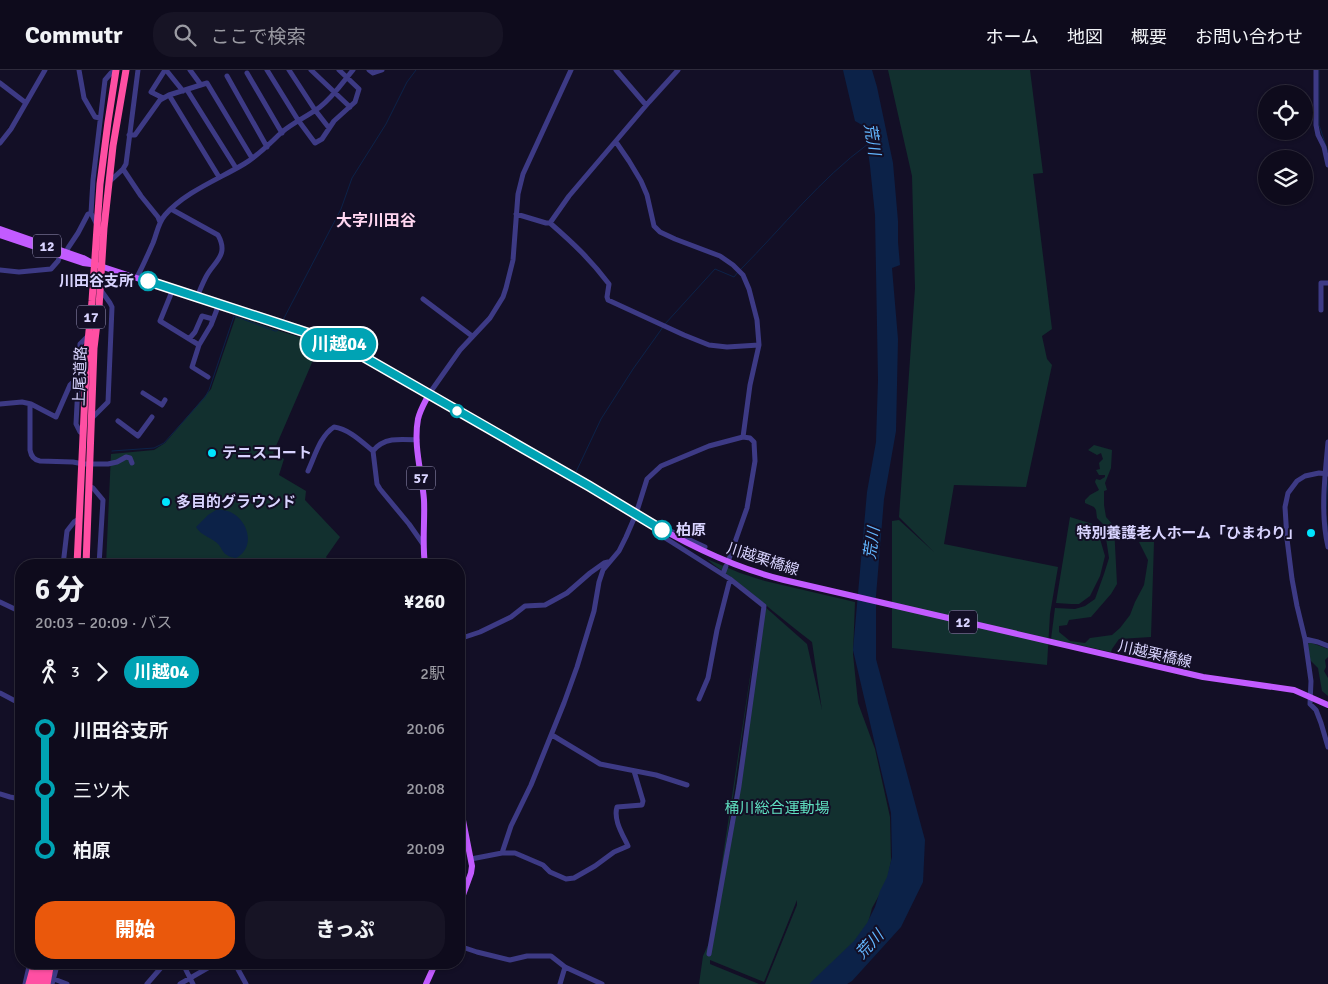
<!DOCTYPE html>
<html lang="ja">
<head>
<meta charset="utf-8">
<style>
  :root { --surface:#0e0b1c; --page:#171425; --text:#f1f3f6; --muted:#9b9ba3; --line:#2e2b3b; --accent:#ea580c }
  body { margin:0; font-family:Signika,"Noto Sans JP",sans-serif; background:var(--page); color:var(--text); height:100vh; display:flex; flex-direction:column; font-size:19px; white-space:nowrap }
  * { box-sizing:border-box; margin:0 }
  p { font-size:16px; color:var(--muted) }
  .icon { flex:none; width:28px; height:28px; fill:none; stroke:currentColor; stroke-width:2; stroke-linecap:round; stroke-linejoin:round }
  .map { position:relative; flex:1; overflow:hidden }
  .drawer { position:absolute; left:15px; top:489px; width:450px; height:410px; display:flex; flex-direction:column; background:var(--surface); border-radius:20px; box-shadow:0 1px 4px #0004,0 0 0 1px var(--line) }
  .drawer>* { flex:none }
  .badge { padding:0 10px; border-radius:16px; font-size:18px; line-height:32px }
  .fabs { position:absolute; left:1258px; top:15px; display:grid; gap:10px }
  .fabs a { display:grid; place-items:center; width:55px; height:55px; border-radius:50%; background:var(--surface); box-shadow:0 1px 4px #0004,0 0 0 1px var(--line); font-size:25px }
  .map>.badge { position:absolute; translate:-50% -50%; box-shadow:0 0 0 2px #fff }
  .legs { display:flex; align-items:center; gap:8px; height:55px; padding:0 20px; font-size:16px }
  .legs p { margin-inline-start:auto }
  .overview { display:flex; align-items:center; justify-content:space-between; height:85px; padding:0 20px }
  h1 { font-size:28px; font-weight:800; line-height:38px }
  .button { display:flex; gap:10px; margin-top:auto; padding:10px 20px }
  .button a { flex:1; height:58px; border-radius:20px; background:var(--accent); color:#fff; font-size:20px; font-weight:800; line-height:58px; text-align:center }
  .button a+a { background:var(--page); color:var(--text) }
  ul { padding:0 20px; list-style:none }
  li { display:flex; align-items:center; gap:18px; height:60px; font-size:19px }
  li i { display:grid; place-items:center; width:8px; height:100%; margin:0 6px; background:currentColor }
  li i::after { content:''; width:12px; height:12px; margin:-6px; border:4px solid; border-radius:50%; background:var(--surface) }
  li p { margin-inline-start:auto }
  li:first-child i { background:linear-gradient(#0000 50%,currentColor 0) }
  li:last-child i { background:linear-gradient(currentColor 50%,#0000 0) }
  header { display:flex; align-items:center; gap:30px; box-sizing:border-box; height:70px; padding:0 25px; background:var(--surface); border-bottom:1px solid var(--line) }
  header strong { font-size:24px }
  nav { display:flex; gap:28px; margin-inline-start:auto; font-size:18px }
  .search { width:350px; height:45px; background:var(--page); display:flex; align-items:center; gap:12px; box-sizing:border-box; padding:0 18px; border-radius:20px; color:var(--muted); font-size:19px }
  .map>svg:first-child { display:block }
  .green { fill:#12302f }
  .water { fill:#0c2248 }
  .lines { fill:none; stroke-linecap:round; stroke-linejoin:round }
  .stream { stroke:#0c2248; stroke-width:1 }
  .minor { stroke:#3d3a85; stroke-width:5 }
  .major { stroke:#c25bff; stroke-width:6 }
  .highway { stroke:#ff4fa3; stroke-width:7 }
  .line-1-casing { stroke:#fff; stroke-width:11 }
  .line-1 { stroke:#00a3b4; stroke-width:8 }
  .stop-1-dot { fill:#fff; stroke:#00a3b4; stroke-width:2.5 }
  .poi-dot { fill:#00e5ff; stroke:#130f26; stroke-width:2 }
  .labels { text-anchor:middle; stroke-width:4; stroke-linejoin:round; paint-order:stroke }
  .shield { fill:#130f26; stroke:#9e99be; stroke-width:1 }
  .shield-label { font-size:14px; font-weight:bold; fill:#d9d4ff }
  .stop-label { font-size:15px; font-weight:bold; fill:#d9d4ff; stroke:#130f26; text-anchor:end }
  .street-label { font-size:15px; fill:#d9d4ff; stroke:#130f26 }
  .poi-label { font-size:15px; font-weight:bold; fill:#d9d4ff; stroke:#130f26; text-anchor:start }
  .park-label { font-size:15px; fill:#5fe0c0; stroke:#130f26 }
  .water-label { font-size:16px; font-style:italic; fill:#62b6ff; stroke:#130f26 }
  .neighbourhood-label { font-size:16px; font-weight:bold; fill:#ffd6f0; stroke:#130f26 }
</style>
</head>
<body>
<header>
<strong>Commutr</strong>
<div class="search"><svg class="icon" aria-label="search" viewBox="0 0 24 24"><circle cx="10" cy="10" r="6"/><path d="M15 15l6 6"/></svg>ここで検索</div>
<nav><a>ホーム</a><a>地図</a><a>概要</a><a>お問い合わせ</a></nav>
</header>
<div class="map">
<svg width="1328" height="914" viewBox="0 0 1328 914">
  <rect width="100%" height="100%" fill="#130f26"/>
  <path class="green" d="M888,0H1030L1043,103L1033,104L1052,259L1042,266L1047,289L1052,295L1026,417L954,415L944,474L1058,497L1050,544L1047,595L892,578V451L899,450L934,482L899,447L915,218L912,106Z
    M236,246L283,262L326,275L323,285L314,288L273,383L284,389L279,405L306,421L305,430L340,467L326,487L332,495H106L111,384L154,380L165,373L211,319Z
    M1094,375L1112,380L1111,398L1105,413L1107,420L1104,421V435L1106,447L1114,456L1117,514L1111,524L1091,547L1069,550L1067,555L1059,556V562L1070,571L1085,573L1090,568L1112,565L1120,558L1130,545L1135,532L1144,515L1146,503L1148,490L1139,472H1154L1151,567L1119,569L1112,579L1111,582L1051,569L1055,538L1075,539L1085,536L1095,529L1104,504L1109,488L1104,455L1097,448L1096,440L1094,437L1085,433V430L1090,425L1099,420L1095,412L1096,409L1100,410L1105,407V405H1099L1096,400L1100,399L1099,393L1103,389L1101,383L1097,385L1088,380Z
    M1070,447L1096,455L1105,486L1100,506L1090,526L1079,534H1071L1056,533Z
    M707,489L740,503L765,511L855,532L853,584L858,633L875,679L890,747L891,791L887,811L872,838L867,857L854,875L814,914H765L797,835V830L764,912L710,890V894L759,914H699L703,886L709,873L713,852L761,534L715,852L764,536L807,574L822,640L812,572C786,552 761,531 735,510C726,503 716,497 707,489Z
    M1309,572L1328,579V587L1325,590L1326,597L1324,601L1328,608V626L1322,621L1318,598L1310,590L1308,575Z"/>
  <path class="water" d="M843,0H872L877,17L893,93L898,151V172L900,195L892,198L898,269L896,361L884,429L876,526V589L925,770L923,812L901,857L852,911L847,914H809L854,871L867,853L875,837L880,821L887,807L892,787L891,743L853,580L867,422L876,372L878,310L875,145L870,96L865,60L862,55L855,51Z
    M216,440C243,436 261,475 236,488C233,487 229,487 227,485C223,483 222,479 219,475C213,468 201,466 196,457L208,445Z"/>
  <g class="lines">
    <path class="stream" d="M1319,0V55L1328,82
      M741,199C783,157 820,109 868,74
      M282,252L341,139L352,108L386,54L407,12L416,0
      M665,254L715,199L734,207L738,202
      M112,381L154,378L164,373L205,327L209,320L234,246L275,261H277L279,258
      M576,402L601,349L633,299L663,257
      M1326,442L1328,409
      M1326,446L1328,460"/>
    <path class="minor" d="M79,0L84,28L95,47L100,48
      M138,0L126,94L123,99L141,126L158,147L160,152
      M166,0L183,21
      M190,0L201,15
      M267,0L298,50L315,73L322,69L334,51L355,32L359,19L339,0
      M289,0L315,40L329,58
      M311,0L350,37
      M369,0L373,3L382,0
      M616,0L646,35
      M1316,0V55L1318,65L1324,77L1328,95
      M247,3L282,63
      M227,6L267,77
      M0,13L26,33
      M187,20L236,98
      M169,25L219,107
      M163,28L151,22L165,0
      M129,65H135L160,30L169,25L207,13L252,88
      M616,72L629,91L641,111L647,125L654,156L660,162L675,169L720,186L733,195L743,205L749,219L757,250L759,275L750,315L743,367
      M0,73L11,59L45,0
      M109,112L123,99
      M171,139L218,165C229,185 215,191 207,205C203,212 200,220 197,227
      M516,144L546,153H550C573,173 590,189 609,214L607,227L608,230L684,265L709,275L727,277L759,275
      M550,153L569,126L649,32L678,0
      M97,155L91,143L93,110L105,10L111,3L116,0
      M66,183L68,178L78,163L88,144L91,143
      M0,200L19,202L51,199L58,191L60,186
      M137,207C143,196 148,184 153,173C157,163 158,153 165,145C185,122 219,109 244,94C259,85 270,73 282,62C294,52 308,46 320,37C333,27 343,12 353,0
      M173,219L160,251L199,275
      M423,229L472,266
      M1321,240V213H1328
      M189,269L195,262L202,246L213,249
      M208,307L192,297L199,275L211,255L219,234
      M143,323L162,335L165,330
      M429,324L460,280L490,248L503,227L506,218L513,190L518,124L523,104L571,0
      M0,334L22,332L31,334L56,347L70,315L72,313L79,312
      M30,336V380C31,386 34,390 40,391L73,392L83,394H108L117,392L126,387L130,388L132,393
      M92,348L108,332L112,237L110,233L100,219
      M118,351L138,366L152,347
      M83,364L80,362L76,354L80,277V274L88,266
      M417,370C401,369 384,367 373,381L377,414L380,419L409,454L423,474
      M1328,372C1325,407 1320,442 1328,477
      M308,401C315,386 320,366 334,357C349,359 362,372 373,381
      M1328,404L1319,403L1305,406L1297,411L1288,423L1285,437L1287,469L1292,509L1297,536L1305,569L1311,611L1310,634L1316,640L1321,653L1328,677
      M89,416L93,418L103,430L99,495
      M705,477L666,459L662,466L730,509L764,536L739,716L709,884
      M63,495L67,461L74,452L79,449
      M723,504L726,496
      M0,532L21,542
      M459,569L480,562L511,547L525,536L545,535L567,523L590,503L604,493L608,492
      M1305,569L1318,572L1328,576
      M0,623L21,634
      M699,629L708,608L717,560L730,509
      M552,665L600,694L656,705L687,715
      M0,724L10,727L21,729
      M502,783L511,756L531,715L564,633L577,597L594,541L599,512L603,500L619,481L626,467L636,444L647,409L661,396L709,376L743,367L750,368L754,372L755,391L747,438L729,489
      M471,789L502,783H515L543,795L550,802L566,809L574,808L595,796L614,782L628,776C623,765 613,750 617,737L642,735L643,731L634,701
      M459,876L477,882L510,890L527,886H551L565,897L602,914
      M182,892L193,914
      M234,892L246,914
      M54,909L67,914
      M25,914L30,892
      M52,914L58,892
      M147,914L166,892
      M180,914L218,892
      M560,914L565,897"/>
    <path class="major" d="M0,159L83,188L94,194L341,275L373,291L636,444C683,473 731,497 784,510L1203,607L1294,620L1328,635
      M0,165L83,193L91,194
      M425,495C422,473 425,451 424,430C422,403 413,376 418,349C420,340 425,332 429,324
      M459,696L462,745L472,796L471,803L459,836
      M426,914L436,892"/>
    <path class="highway" d="M77,495L87,281L92,231L100,114L108,52L116,0
      M86,495L94,278L99,237L104,158L113,76L126,0
      M29,914L35,892
      M36,914L40,892
      M40,914L47,892
      M47,914L51,892"/>
  </g>
  <g class="lines">
    <g class="line-1-casing">
      <path id="line-1" d="M148,211L329,270L350,279L589,416L662,460"/>
    </g>
    <use href="#line-1" class="line-1"/>
  </g>
  <g class="stop-1-dot">
    <circle cx="148" cy="211" r="9"/>
    <circle cx="457" cy="341" r="6"/>
    <circle cx="662" cy="460" r="9"/>
  </g>
  <g class="poi-dot">
    <circle cx="212" cy="383" r="5"/>
    <circle cx="166" cy="432" r="5"/>
    <circle cx="1311" cy="463" r="5"/>
  </g>
  <g class="labels">
    <g class="shield">
      <rect x="33" y="164.5" width="28" height="23" rx="4"/>
      <rect x="77" y="235.5" width="28" height="23" rx="4"/>
      <rect x="407" y="396.5" width="28" height="23" rx="4"/>
      <rect x="949" y="540.5" width="28" height="23" rx="4"/>
    </g>
    <g class="shield-label">
      <text x="47" y="181">12</text>
      <text x="91" y="252">17</text>
      <text x="421" y="413">57</text>
      <text x="963" y="557">12</text>
    </g>
    <g class="stop-label">
      <text x="134" y="216">川田谷支所</text>
      <text x="676" y="465" text-anchor="start">柏原</text>
    </g>
    <g class="street-label">
      <text transform="translate(80 306) rotate(-88)" y="5">上尾道路</text>
      <text transform="translate(763 489) rotate(18)" y="5">川越栗橋線</text>
      <text transform="translate(1155 584) rotate(13)" y="5">川越栗橋線</text>
    </g>
    <g class="poi-label">
      <text x="222" y="388">テニスコート</text>
      <text x="176" y="437">多目的グラウンド</text>
      <text x="1301" y="468" text-anchor="end">特別養護老人ホーム「ひまわり」</text>
    </g>
    <g class="park-label">
      <text x="777" y="743">桶川総合運動場</text>
    </g>
    <g class="water-label">
      <text transform="translate(873 69) rotate(81)" y="6">荒川</text>
      <text transform="translate(871 473) rotate(-82)" y="6">荒川</text>
      <text transform="translate(869 874) rotate(-47)" y="6">荒川</text>
    </g>
    <g class="neighbourhood-label">
      <text x="376" y="156">大字川田谷</text>
    </g>
  </g>
</svg>
<div class="fabs">
<a><svg class="icon" aria-label="locate" viewBox="0 0 24 24"><circle cx="12" cy="12" r="6"/><path d="M12 2v4M12 18v4M2 12h4M18 12h4"/></svg></a>
<a><svg class="icon" aria-label="layers" viewBox="0 0 24 24"><path d="M12 4l9 5-9 5-9-5zM3 14l9 5 9-5"/></svg></a>
</div>
<b class="badge" style="left:339px;top:274px;background:#00a3b4;color:#fff">川越04</b>
<section class="drawer">
<div class="overview"><div><h1>6 分</h1><p>20:03 – 20:09 · バス</p></div><b>¥260</b></div>
<div class="legs"><svg class="icon" aria-label="walk" viewBox="0 0 24 24"><circle cx="13" cy="4" r="2"/><path d="M13 8l-2 6 4 7M11 14l-3 7M7 12l3-4h3l4 4"/></svg>3<svg class="icon" aria-label="forward" viewBox="0 0 24 24"><path d="M9 5l7 7-7 7"/></svg><b class="badge" style="background:#00a3b4;color:#fff">川越04</b><p>2駅</p></div>
<ul>
<li><i style="color:#00a3b4"></i><b>川田谷支所</b><p>20:06</p></li>
<li><i style="color:#00a3b4"></i><span>三ツ木</span><p>20:08</p></li>
<li><i style="color:#00a3b4"></i><b>柏原</b><p>20:09</p></li>
</ul>
<div class="button"><a>開始</a><a>きっぷ</a></div>
</section>
</div>
</body>
</html>
